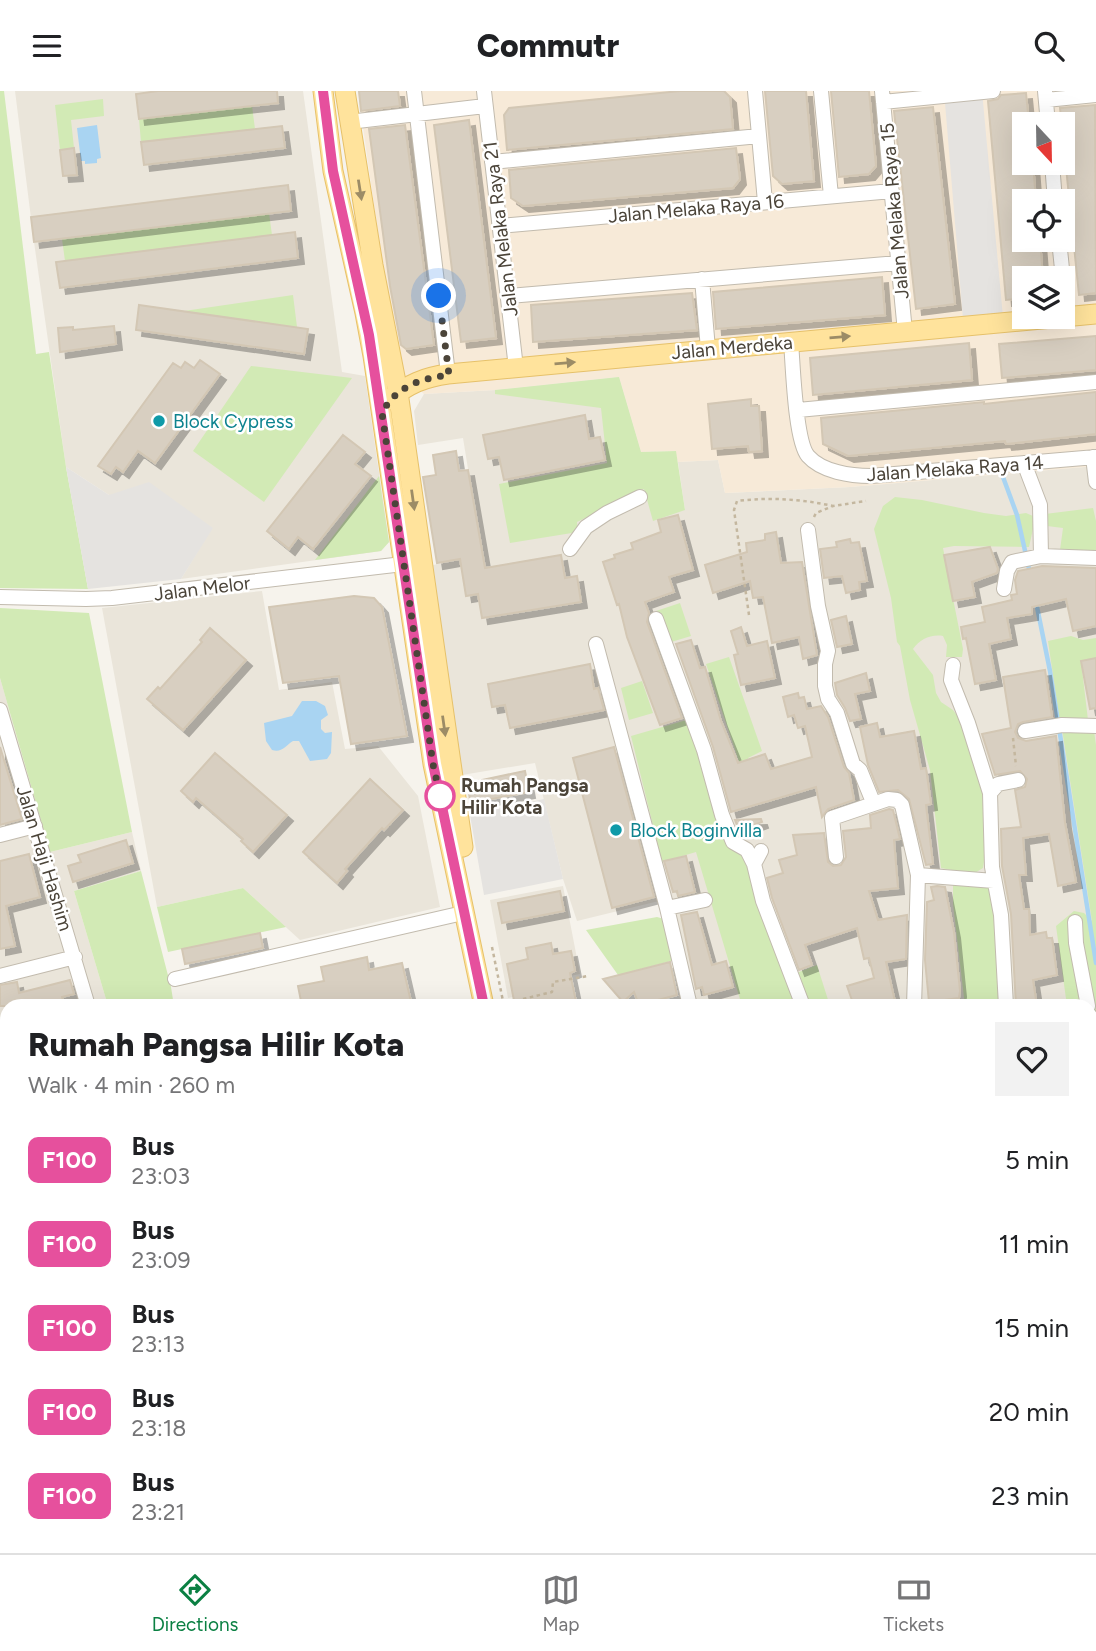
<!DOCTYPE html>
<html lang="en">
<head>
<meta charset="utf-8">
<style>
  :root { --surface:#fff; --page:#f2f2f2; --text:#202124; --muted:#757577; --line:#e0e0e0; --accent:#0b8043 }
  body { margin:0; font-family:Figtree,sans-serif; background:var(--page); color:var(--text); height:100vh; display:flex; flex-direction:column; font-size:26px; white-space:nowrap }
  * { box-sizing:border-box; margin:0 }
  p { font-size:23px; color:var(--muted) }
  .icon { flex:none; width:38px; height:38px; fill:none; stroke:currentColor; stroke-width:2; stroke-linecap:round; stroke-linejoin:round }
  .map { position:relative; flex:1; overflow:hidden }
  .side { position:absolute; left:0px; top:908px; width:1097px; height:555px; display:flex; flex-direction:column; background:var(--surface); border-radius:21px 21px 0 0; box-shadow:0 7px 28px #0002 }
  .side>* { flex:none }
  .badge { padding:0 14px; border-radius:10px; font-size:24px; line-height:46px }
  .needle { width:46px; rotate:158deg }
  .controls { position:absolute; left:1012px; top:21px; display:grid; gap:14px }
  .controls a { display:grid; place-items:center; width:63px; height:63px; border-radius:0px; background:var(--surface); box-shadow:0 7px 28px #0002; font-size:35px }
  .you { position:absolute; width:35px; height:35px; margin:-18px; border:5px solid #fff; border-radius:50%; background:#1a73e8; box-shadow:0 0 0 10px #1a73e833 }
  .map>.badge { position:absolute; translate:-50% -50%; box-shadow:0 0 0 4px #fff }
  .round { display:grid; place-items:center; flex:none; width:74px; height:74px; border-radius:0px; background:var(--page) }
  .summary { display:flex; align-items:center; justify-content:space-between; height:119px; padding:0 28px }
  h1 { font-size:33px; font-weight:800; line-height:52px }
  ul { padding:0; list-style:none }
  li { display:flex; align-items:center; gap:21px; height:84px; padding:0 28px }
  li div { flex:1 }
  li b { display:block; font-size:26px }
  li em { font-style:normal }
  li .badge { min-width:77px; font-weight:700; text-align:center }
  header { display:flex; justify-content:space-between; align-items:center; height:91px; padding:0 28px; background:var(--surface); font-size:32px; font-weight:800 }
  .menu { display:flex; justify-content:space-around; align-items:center; height:98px; border-top:2px solid var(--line); background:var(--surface); font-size:19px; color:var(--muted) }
  .menu a { display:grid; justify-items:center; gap:4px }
  .menu .active { color:var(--accent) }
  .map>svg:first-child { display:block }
  .residential { fill:#eae5da }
  .commercial { fill:#f7ead8; fill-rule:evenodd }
  .green { fill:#d2eab5 }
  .parking { fill:#e5e3e0 }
  .water { fill:#a9d4f2 }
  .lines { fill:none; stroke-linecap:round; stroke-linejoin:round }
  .stream { stroke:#a9d4f2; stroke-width:4.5 }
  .building { fill:#d8cfc1; stroke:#d3c7b4; stroke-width:2; filter:url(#shadow) }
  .minor-casing { stroke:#c2bbae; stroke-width:16 }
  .major-casing { stroke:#e6c16a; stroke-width:21 }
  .path { stroke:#c4b79f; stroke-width:2.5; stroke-dasharray:3.5 3.5; stroke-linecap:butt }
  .minor { stroke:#fff; stroke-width:14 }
  .major { stroke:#ffe39c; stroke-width:19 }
  .oneway { fill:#9c8c66 }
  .line-casing { stroke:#fff; stroke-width:16 }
  .line { stroke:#e6509d; stroke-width:10 }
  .walk { stroke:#4b4439; stroke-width:7; stroke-dasharray:0 12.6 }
  .culture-dot { fill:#0f9aa8; stroke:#fff; stroke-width:2.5 }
  .stop-dot { fill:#fff; stroke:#e6509d; stroke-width:3.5 }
  .labels { text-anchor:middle; stroke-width:5; stroke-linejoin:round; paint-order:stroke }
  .street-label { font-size:19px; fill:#4b4439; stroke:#fff }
  .culture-label { font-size:19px; fill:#0d838f; stroke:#fff; text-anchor:start }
  .stop-label { font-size:19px; font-weight:bold; fill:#4b4439; stroke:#fff; text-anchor:start }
</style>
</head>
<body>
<header><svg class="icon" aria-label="menu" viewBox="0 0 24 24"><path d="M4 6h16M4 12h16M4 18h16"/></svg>Commutr<svg class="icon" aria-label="search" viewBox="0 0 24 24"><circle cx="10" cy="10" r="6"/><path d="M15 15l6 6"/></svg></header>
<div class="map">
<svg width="1096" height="1462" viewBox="0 0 1096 1462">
  <defs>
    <filter id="shadow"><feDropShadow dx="6" dy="6" stdDeviation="0" flood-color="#0004"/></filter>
  </defs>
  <rect width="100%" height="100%" fill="#f6f3ec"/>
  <path class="residential" d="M15,0H303L342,281L365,285L389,451L381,460L181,488L212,437L109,404L66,376L34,151Z
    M619,286L641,361L685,419L678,371L718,369L725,402L850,396L1096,375V971L1090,972V915H692L663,809L577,830L563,788L535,672L462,684L433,474L482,464L463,347L418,354L414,320L424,303L495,299Z
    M262,500L279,599L332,591L345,658L378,655L418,705L440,816L300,849L243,797L157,816L102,517Z
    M0,587L50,761L132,741L141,780L74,800L108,915H7V955L0,957Z
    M563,795L580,883L550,889L548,899L508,907L490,809Z
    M0,1052L7,1083V1168L0,1169Z
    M1096,1244V1462H972L971,1456H1090V1245Z
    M559,1456H793L795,1462H560Z"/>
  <path class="commercial" d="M358,0H1096V375L850,396L725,402L718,369L678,371L675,360L641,361L619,286L495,299L424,303L403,284L391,236ZM1024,33H1062V72H1024ZM1024,110H1062V149H1024ZM1024,187H1062V226H1024Z"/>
  <path class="green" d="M0,0H4L36,263L49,261L66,376L88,498L0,497Z
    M103,8L104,25L71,29L74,57L60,59L55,14Z
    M252,15L255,38L141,51L139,28Z
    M269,122L272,144L65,170L62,148Z
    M293,204L297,236L184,220Z
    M251,275L352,287L264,411L193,360Z
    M619,286L641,361L676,360L685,419L653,430L644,398L577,431L578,441L510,452L499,393L607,372L601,317L495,303V299Z
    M379,385L389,451L381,460L315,469Z
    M895,406L922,409L984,422L1006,425L1026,422L1033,425V438L1029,456L954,455L943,457L963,558L962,566H946L947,554L943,545C931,543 920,548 913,558L933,584L936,602L941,611L953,619L962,631L986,708V757L983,777L973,783L941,777L930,679L910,609L900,555L897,551L891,507L874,438L883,415Z
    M1093,417L1096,430V463L1060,459L1063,437L1047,435L1045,423Z
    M680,512L691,545L668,552L656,520Z
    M0,517L89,522L132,741L50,761L0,587Z
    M1071,545L1083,549L1096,547V567L1081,570L1088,629L1060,631L1048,550Z
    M729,566L762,660L748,667L755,686L745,688L706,573Z
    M642,590L653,622L629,629L621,597Z
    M690,628L726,752L743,765L797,915H742L696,761L662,771L631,645Z
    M1062,638L1094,640L1096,654V966L1090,968V915H1067L1056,835L1074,820L1084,822L1092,830Z
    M141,780L171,896L174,915H108L74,800Z
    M953,792L990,796L994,803L1001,915H965L953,813Z
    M243,797L286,836L168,861L157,816Z
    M657,826L664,828L675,869L618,884L586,839Z
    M817,874L830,915H805L794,883Z
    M1096,1057V1244L1090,1245V1103L1092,1102L1090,1058Z
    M7,1113V1164L1,1165L0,1115Z
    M129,1456H523L525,1462H134Z
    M781,1456H971L972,1462H782Z"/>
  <path class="parking" d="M944,0H982L1003,226L963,228Z
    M66,376L109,404L149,391L213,437L181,488L88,498Z
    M544,708L563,788L484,804L470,724Z"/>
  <path class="water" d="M97,34L101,67L97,68V72L85,73V70H81L77,37Z
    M302,610H316L325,615L328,624L321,629V638L325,642L332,641L331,662L327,668L310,670L299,650H293C285,655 282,662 272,659L266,650L264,632L292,625Z"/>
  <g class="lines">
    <path class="stream" d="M1003,386L1017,424L1030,482
      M1036,511L1050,580L1096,872"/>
  </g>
  <path class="building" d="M158,0H277L278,12L139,28L136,3Z
    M359,0H398L400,15L361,20Z
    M680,0H724L730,6L733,38L507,59L504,24L509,17Z
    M765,0H806L814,90L782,93L773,85Z
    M831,0H869L876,75L869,83L839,86Z
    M1026,2L1029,33H1024V72H1033L1036,110H1024V149H1040L1043,187H1024V207L1006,209L988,10L998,8L1001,4Z
    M1095,14L1096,202L1079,204L1060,17Z
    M933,16L955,213L916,218L894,20Z
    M469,29L496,247L461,251L434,34Z
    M405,34L434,254L406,258L401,254L390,195L369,38Z
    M282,35L285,57L144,74L141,51Z
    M74,57L77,84L63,85L60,59Z
    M736,57L740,88L733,97L523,115L511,107L509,79Z
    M288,94L291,120L34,151L31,126Z
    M295,141L298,167L60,197L56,171Z
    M882,186L885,224L716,238L713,201Z
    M692,202L697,239L533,251L531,214Z
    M139,214L308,238L304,263L136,239Z
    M114,235L116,253L60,261L58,237L73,236V239Z
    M1096,245V279L1002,287L999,253Z
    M969,252L972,289L813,304L810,267Z
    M200,269L220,283L155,372L138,360L123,381L116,376L111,383L98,375L173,272L181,277L185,271L194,277Z
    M1096,301V343L1006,353L1005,350L848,365L823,353L821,327L984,311V313Z
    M751,308V315H759L762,360L749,361L748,355L712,358L708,313Z
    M585,324L589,348L600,346L605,369L504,389L499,366L488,368L483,344Z
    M343,344L365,361L355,373L371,385L313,458L298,446L289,458L267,440Z
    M456,360L459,380L468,379L485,477L561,464L565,487L577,485L581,511L482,527L478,503L466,505L460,468L437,472L423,386L436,384L433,364Z
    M678,424L693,479L669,486L674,501L645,511L649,522L647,531L682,627L660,634L627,546L619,513L617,514L603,471L615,467L614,464L633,458L631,452L661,441L658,429Z
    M776,441L781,472L802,471L817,564L803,568L799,546L772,552L763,506L753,507L750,490L713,502L705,474L747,461L746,452L765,449V443Z
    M850,448L851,452L859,451L867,490L859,491L860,499L846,502L842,485L824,487L820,458L837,456L836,451Z
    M990,456L998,478L997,482L972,491L975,506L953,510L944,464Z
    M1042,475L1096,477V535L1073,540L1066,508L1032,516V523L1007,527L1011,548L989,553L996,589L975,593L966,547L963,548L961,536L985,531L982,516L1012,509L1011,504L1017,503L1015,489L1018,480Z
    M354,505L374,507L382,516L407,645L351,653L339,585L283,592L269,516Z
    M846,525L852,553L837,556L831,529Z
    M741,536L747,555L767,550L775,587L741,594L734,564L738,563L731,540Z
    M210,537L246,569L183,639L147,608L158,596L160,598L202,551L200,549Z
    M691,549L700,577L705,576L721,630L738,672L765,663L771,678L812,666L805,635L798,637L794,624L788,626L783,606L798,602L799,607L804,606L807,618L821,615L828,626L844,676L849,682L854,709L828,718L822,726L816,696L731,721L713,656L676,553Z
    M1096,567V617L1090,618L1081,570Z
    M590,573L594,598L598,597L604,619L510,637L505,614L492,616L488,593Z
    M1045,579L1052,626L1023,631L1018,633L1015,641L1018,647L1026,650L1056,645L1065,732L1076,791L1058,795L1049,743L1023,747L1026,784H1019L1024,818H1029L1030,844L1046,841L1047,847H1052L1057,884L1033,889L1037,915H1016L1011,823L1002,775L1001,738L1021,736L1015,699L1025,696L1027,688L1020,680L995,684L982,643L1011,637L1003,586Z
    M866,582L870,600L855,603L861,628L850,630L845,617L837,604L835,592Z
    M877,632L880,646L914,640L921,678L926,677L931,713L926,714L933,773L926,774L909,708L898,699L879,701L868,674L860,636Z
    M0,656L22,728L0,734Z
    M614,656L654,806L612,817L573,667Z
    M215,662L287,724L253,761L241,750L243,748L196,707L193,711L181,700Z
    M525,680L529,701L486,709V712L471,715L468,696L483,693L482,689Z
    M370,688L403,719L384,739L382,737L345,778L347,780L337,792L303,761Z
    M889,718L893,719L900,748L894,749L898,797L869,800L878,829L907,824L906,868L886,871L896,915H854L847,895L874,887L869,867L864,868L857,837L805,854L812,874L799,879L772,807L767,787L783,782L779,769L797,764L793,744L824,742L828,771L833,775L841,774L846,766L843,740L871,737L870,724Z
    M761,728L762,731L739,739L735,729Z
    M126,749L133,772L73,791L68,775L81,771L78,764Z
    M29,763L40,806L6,815L15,855L0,858V770Z
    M686,765L695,801L678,805L677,800L673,801L664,770Z
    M937,795L945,796L954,841L960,900L959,907L929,911L925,869L927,811L934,809L931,796Z
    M560,800L564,820L502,832L498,812Z
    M697,821L712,874L726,870L733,896L704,904L702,896L696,898L681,824Z
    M260,842L263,857L185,873L182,858Z
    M551,852L553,863L571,860L575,880L570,882L577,915H515L507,873L528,868L526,857Z
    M367,866L369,879L402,872L412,915H302L298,895L324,890L321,876Z
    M670,871L677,904L639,914L634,901L623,911L603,888Z
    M70,889L74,903L62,906L65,915H0V894L17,891L19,902Z"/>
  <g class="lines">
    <g class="minor-casing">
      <path id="minor" d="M414,0L448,283
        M484,0L516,277
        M755,0L765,111
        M821,0L831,105
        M882,0L905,241
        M1045,0L1048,33
        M1046,9L1096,4
        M883,11L993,0
        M349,31L485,15
        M492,71L759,45
        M1052,72L1055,110
        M500,135L892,100
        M1059,149L1067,226
        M702,188L708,258
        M509,205L898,172
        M791,251C793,274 795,350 808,365C822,381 851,385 871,385L1096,366
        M798,319L1096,291
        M1093,366L1096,391
        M1024,372L1040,414L1041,465L1096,467
        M808,439L818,515L828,560L825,573V595L828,608L837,622L853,673L860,679L873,711
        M570,458L586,436L607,422L640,406
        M1004,498L1007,480L1012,471L1041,465
        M0,506L86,508L112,507L403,473
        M656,528L704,659L722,724L733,751L747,759L754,773
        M596,553L667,817L690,915
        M953,574L951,589L968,632L990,702
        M0,619L88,915
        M1025,640L1062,634L1096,635
        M0,744L35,735
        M761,760L754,773L763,810L803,915
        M836,766L832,727L888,708L897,709L902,714L918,784L914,915
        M918,784L994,790
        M667,817L705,809
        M1075,831L1076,852L1088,915
        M0,885L75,866
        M175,888L463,822
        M1006,915L1001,824L992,776L990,702L998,693L1018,689
        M1090,925L1096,947
        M0,1419L7,1416
        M416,1456L418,1462
        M648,1456L649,1462
        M731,1456L732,1462
        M1069,1456L1070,1462"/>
    </g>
    <g class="major-casing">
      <path id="major" d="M323,0L333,80L365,222L373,265L433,673L484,915
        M345,0L373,174L398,301L463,756
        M389,309C408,293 425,286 448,283L1096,223
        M1090,979L1096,977
        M0,1186L7,1184
        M0,1213L7,1228
        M115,1456L121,1462
        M547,1456L549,1462"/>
    </g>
    <path class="path" d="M814,426L816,422L833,415L866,410
      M749,524L734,419L737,410C770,406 801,408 833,415
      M1013,647L1016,675
      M492,856L504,915
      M523,908L552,901L553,891L588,885"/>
    <use href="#minor" class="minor"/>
    <use href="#major" class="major"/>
  </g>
  <defs><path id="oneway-solid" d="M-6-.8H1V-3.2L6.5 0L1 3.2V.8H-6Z" transform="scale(1.75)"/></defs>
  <g class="oneway">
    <use href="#oneway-solid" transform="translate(360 99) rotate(81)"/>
    <use href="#oneway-solid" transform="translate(840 246) rotate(-5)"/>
    <use href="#oneway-solid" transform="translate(565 272) rotate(-5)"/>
    <use href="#oneway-solid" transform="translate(413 409) rotate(82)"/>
    <use href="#oneway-solid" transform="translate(444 635) rotate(82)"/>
  </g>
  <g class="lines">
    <g class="line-casing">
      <path id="line" d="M323,0L333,80L369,244L433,673L484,915"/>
    </g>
    <use href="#line" class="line"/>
    <path class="walk" d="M439,205L449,284C421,287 395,296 382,322L433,673L440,705"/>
  </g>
  <g class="culture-dot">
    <circle cx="159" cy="330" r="7"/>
    <circle cx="616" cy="739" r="7"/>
  </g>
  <circle class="stop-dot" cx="440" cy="705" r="14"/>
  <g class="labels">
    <g class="street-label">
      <text transform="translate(696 117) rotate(-5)" y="7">Jalan Melaka Raya 16</text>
      <text transform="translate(894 120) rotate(-95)" y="7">Jalan Melaka Raya 15</text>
      <text transform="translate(500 138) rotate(-97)" y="7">Jalan Melaka Raya 21</text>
      <text transform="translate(732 256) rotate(-5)" y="7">Jalan Merdeka</text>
      <text transform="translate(955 377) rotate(-4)" y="7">Jalan Melaka Raya 14</text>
      <text transform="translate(202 497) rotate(-7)" y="7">Jalan Melor</text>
      <text transform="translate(45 767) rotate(73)" y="7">Jalan Haji Hashim</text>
    </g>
    <g class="culture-label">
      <text x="173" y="337">Block Cypress</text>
      <text x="630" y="746">Block Boginvilla</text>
    </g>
    <g class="stop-label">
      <text x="461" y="701">Rumah Pangsa<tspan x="461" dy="22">Hilir Kota</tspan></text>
    </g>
  </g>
</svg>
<div class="controls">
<a><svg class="needle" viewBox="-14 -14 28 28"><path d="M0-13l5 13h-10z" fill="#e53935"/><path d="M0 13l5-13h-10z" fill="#757577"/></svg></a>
<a><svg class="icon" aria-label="locate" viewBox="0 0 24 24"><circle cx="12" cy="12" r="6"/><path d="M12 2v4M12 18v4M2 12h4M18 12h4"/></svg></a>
<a><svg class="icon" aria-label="layers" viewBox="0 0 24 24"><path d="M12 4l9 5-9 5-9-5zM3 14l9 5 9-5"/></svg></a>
</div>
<div class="you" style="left:439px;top:205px"></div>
<section class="side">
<div class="summary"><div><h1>Rumah Pangsa Hilir Kota</h1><p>Walk · 4 min · 260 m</p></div><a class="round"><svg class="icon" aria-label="heart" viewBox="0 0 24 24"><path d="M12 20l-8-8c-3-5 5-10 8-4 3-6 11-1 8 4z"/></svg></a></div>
<ul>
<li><span class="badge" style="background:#e6509d;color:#fff">F100</span><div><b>Bus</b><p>23:03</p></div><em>5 min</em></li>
<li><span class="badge" style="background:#e6509d;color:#fff">F100</span><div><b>Bus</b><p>23:09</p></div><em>11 min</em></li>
<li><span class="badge" style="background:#e6509d;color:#fff">F100</span><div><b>Bus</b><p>23:13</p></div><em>15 min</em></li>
<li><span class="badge" style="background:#e6509d;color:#fff">F100</span><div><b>Bus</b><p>23:18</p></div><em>20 min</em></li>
<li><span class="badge" style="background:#e6509d;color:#fff">F100</span><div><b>Bus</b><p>23:21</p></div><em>23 min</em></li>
</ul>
</section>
</div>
<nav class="menu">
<a class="active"><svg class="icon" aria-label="directions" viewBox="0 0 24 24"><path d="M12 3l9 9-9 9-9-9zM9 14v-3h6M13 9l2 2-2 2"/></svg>Directions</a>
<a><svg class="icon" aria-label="map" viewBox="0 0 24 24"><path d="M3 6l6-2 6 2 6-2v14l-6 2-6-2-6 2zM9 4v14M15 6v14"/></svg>Map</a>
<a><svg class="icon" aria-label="tickets" viewBox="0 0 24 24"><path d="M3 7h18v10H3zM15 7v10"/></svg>Tickets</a>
</nav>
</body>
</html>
